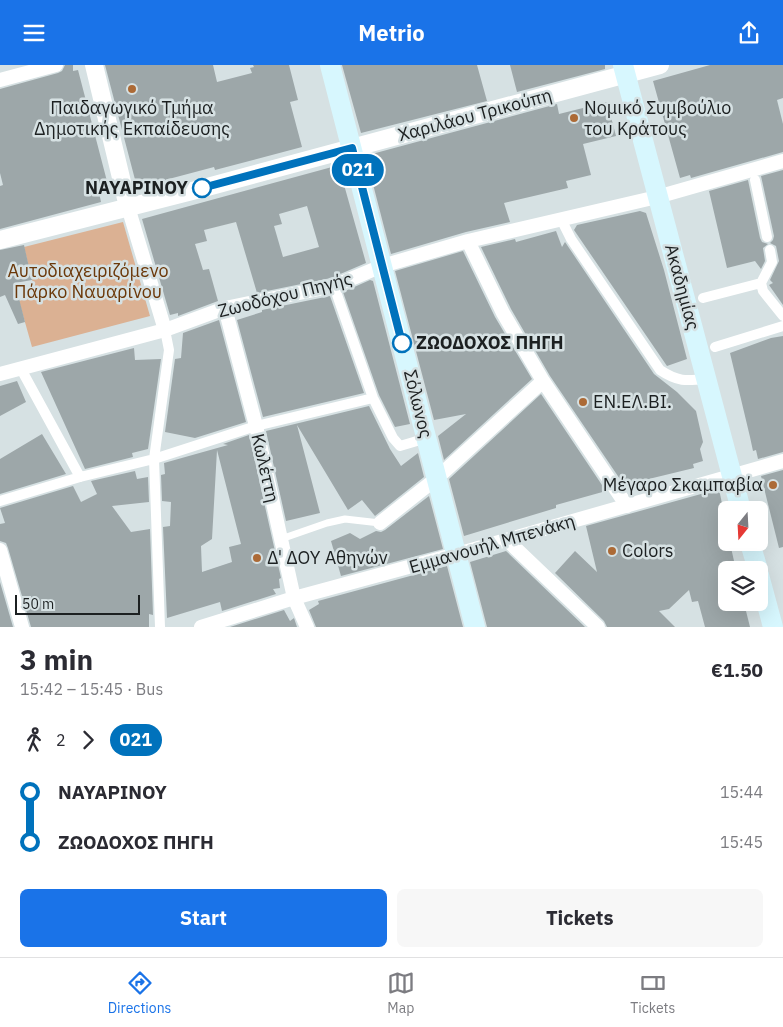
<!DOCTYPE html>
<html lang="en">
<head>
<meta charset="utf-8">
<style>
  :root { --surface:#fff; --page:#f7f7f7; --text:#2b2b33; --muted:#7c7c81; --line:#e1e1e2; --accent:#1a73e8 }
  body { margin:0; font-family:"IBM Plex Sans",sans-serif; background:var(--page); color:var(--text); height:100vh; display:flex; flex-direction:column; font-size:19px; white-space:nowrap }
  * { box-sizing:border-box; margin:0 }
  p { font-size:16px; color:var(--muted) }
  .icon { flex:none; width:28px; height:28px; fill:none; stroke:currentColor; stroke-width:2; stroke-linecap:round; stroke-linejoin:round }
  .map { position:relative; height:562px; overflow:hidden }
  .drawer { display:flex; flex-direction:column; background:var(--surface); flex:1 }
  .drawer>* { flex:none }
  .badge { padding:0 10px; border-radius:16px; font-size:18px; line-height:32px }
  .needle { width:32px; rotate:198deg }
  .fabs { position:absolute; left:718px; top:436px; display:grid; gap:10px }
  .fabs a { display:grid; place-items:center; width:50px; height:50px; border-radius:8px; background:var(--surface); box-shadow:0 5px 20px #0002; font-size:25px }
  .scale { position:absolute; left:15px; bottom:12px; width:125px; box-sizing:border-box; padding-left:5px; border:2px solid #1c2021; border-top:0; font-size:14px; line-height:18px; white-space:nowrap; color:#1c2021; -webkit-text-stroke:4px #d6e1e3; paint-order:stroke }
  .map>.badge { position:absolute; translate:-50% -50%; box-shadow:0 0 0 2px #fff }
  .legs { display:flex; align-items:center; gap:8px; height:55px; padding:0 20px; font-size:16px }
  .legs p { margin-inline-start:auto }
  .head { display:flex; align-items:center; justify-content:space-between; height:85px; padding:0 20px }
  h1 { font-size:28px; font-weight:700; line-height:38px }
  .cta { display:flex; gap:10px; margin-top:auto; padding:10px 20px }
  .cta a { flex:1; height:58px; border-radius:8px; background:var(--accent); color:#fff; font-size:20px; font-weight:700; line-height:58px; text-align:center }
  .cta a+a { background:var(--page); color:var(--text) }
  ul { padding:0 20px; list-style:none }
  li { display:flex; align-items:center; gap:18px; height:50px; font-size:19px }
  li i { display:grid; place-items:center; width:8px; height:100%; margin:0 6px; background:currentColor }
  li i::after { content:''; width:12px; height:12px; margin:-6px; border:4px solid; border-radius:50%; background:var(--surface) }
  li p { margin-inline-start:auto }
  li:first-child i { background:linear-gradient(#0000 50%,currentColor 0) }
  li:last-child i { background:linear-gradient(currentColor 50%,#0000 0) }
  header { display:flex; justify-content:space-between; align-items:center; height:65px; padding:0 20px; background:var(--accent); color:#fff; font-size:22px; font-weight:700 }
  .dock { display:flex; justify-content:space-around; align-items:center; height:70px; border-top:1px solid var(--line); background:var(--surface); font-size:14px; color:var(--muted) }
  .dock a { display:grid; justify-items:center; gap:2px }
  .dock .on { color:var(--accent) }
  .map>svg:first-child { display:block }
  .green { fill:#dbb193 }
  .building { fill:#9da7a9; fill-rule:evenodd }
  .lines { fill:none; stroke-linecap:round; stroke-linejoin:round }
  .service { stroke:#fff; stroke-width:7 }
  .pedestrian { stroke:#fff; stroke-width:10 }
  .minor { stroke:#fff; stroke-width:14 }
  .tertiary { stroke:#fff; stroke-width:18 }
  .secondary { stroke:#d7f7fe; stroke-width:20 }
  .line-1-casing { stroke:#fff; stroke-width:11 }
  .line-1 { stroke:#0072bc; stroke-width:8 }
  .poi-dot { fill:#ac6a36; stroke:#d6e1e3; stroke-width:2 }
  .stop-1-dot { fill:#fff; stroke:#0072bc; stroke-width:2.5 }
  .labels { text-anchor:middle; stroke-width:5; stroke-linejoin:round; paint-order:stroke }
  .poi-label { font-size:18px; fill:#1c2021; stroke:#d6e1e3; text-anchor:start }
  .street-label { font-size:18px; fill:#1c2021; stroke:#d6e1e3 }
  .stop-label { font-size:18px; font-weight:bold; fill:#1c2021; stroke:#d6e1e3; text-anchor:end }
  .park-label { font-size:18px; fill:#6b3809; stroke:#d6e1e3 }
</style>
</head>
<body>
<header><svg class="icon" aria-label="menu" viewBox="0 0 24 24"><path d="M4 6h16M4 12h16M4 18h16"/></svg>Metrio<svg class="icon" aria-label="share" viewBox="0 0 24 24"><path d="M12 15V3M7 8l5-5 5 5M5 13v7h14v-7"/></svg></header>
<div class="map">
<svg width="783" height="562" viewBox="0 0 783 562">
  <rect width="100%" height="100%" fill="#d6e1e3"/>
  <path class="green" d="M123,157L150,251L32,282L19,236L36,231L24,182Z"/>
  <path class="building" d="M65,0H73V6L78,5L109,124L99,127L101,137L0,164V121L3,120L0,108V24L58,8L62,6Z
    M105,0H213L217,17L252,8L250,3L254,2L253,0H289L298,35L290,37L302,82L215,105L214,102L165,115L166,119L138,126Z
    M342,0H477L487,36L361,68Z
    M510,0H605V4L517,27Z
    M710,0H783V33L777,35L783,59V87L691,113L690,110L680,113L653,16Z
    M607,37L616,71L583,79L591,110L566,116L568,123L504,138L510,157L466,167L391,189L367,96L374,93L372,89L557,39L559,49Z
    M332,102L334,111L341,109L366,198L331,213L257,228L236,157L204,165L207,176L195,179L203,205L209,204L218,236L178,251V248L170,250L142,154ZM307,141L319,182L283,192L274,161L282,159L279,149Z
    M783,105V240L769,220L773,218L770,215L779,196L776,181L770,178L773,175L774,171L761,111Z
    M748,115L760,173L762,177L768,179L763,183L765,196L761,204L755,196L727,203L709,126Z
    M640,146L646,148L664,205L687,294L667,301L574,165L577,160Z
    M556,166L562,182L565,177L654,309L677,327L696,346L703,377L700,384L703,396L693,399L694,403L624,420L550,311L511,244L481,182L515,174L516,177Z
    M24,180L32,215L15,218L25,257L18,259L5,230L0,232V185Z
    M463,186L495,252L532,314L444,395L438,371L466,349L434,355L395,206Z
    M370,215L373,216L410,359L395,362L379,330L343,227Z
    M330,231L364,328L263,352L237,255L262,247V245Z
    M219,255L246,357L195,373L165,367L175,294L181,293L183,268Z
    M783,271V387L758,394L756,385L753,386L750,372L730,288L771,273Z
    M134,283L135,295L161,294L148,384L132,388L133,392L85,404L41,307Z
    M17,316L26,337L0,351V321Z
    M541,329L606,426L556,440V443L464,471L449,414Z
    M369,341L390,384L401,401L418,388L424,412L375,451L362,435L348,445L297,360L320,448L286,456L266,366Z
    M42,369L66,409L0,429V394Z
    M249,370L281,513L279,514L280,523L273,524L276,529L222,546L220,537L167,553L163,462L170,461L171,437L162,436L161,410L165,409L164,398L228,380L223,379ZM217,385L241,479L229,482L232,497L202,507L201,481L212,474Z
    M783,405V482L779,483L761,411Z
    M135,406L137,414L148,412L149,437L112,441L131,467L150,464L153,550L149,549V562H31L8,483L6,478L0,476V459L5,458L0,443L73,421L81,437L97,429L91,416Z
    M719,424L726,458V478H730L736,505H726V538H744L750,562H705L698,536L692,537L689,525L669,544L659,546L675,562H607L604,556L555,508L575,486L597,507L586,461Z
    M429,431L443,484L341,511L331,476L350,468L360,474L376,466L381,467L385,465Z
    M506,486L585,562H487L470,497Z
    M447,501L463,562H316L309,545L319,539L318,536Z
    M0,517L13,562H0Z
    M284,545L290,556L294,553L297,562H230Z"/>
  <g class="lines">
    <path class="service" d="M281,474L327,458L345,454L380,458"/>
    <path class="pedestrian" d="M755,115L767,172
      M561,154L571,174L660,305C678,317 686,316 706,314
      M770,185L772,197L761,218L763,226L783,251
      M334,221L373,333L393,373L400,381L427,373
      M703,233L761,218
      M715,282L783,261
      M21,304L80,412
      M0,436L80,412L154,394L256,361L373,333
      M160,562L154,394L169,285L165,265"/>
    <path class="minor" d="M0,15L56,0
      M128,142L165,265
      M468,176L503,248L543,316L627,441
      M225,243L256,361L294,533L307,562
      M0,309L165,265L225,243L334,221L382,201L468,176L657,132L783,96
      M380,458L437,413L543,316
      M507,475L598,562
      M0,485L22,562
      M201,562L294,533L471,485L783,396"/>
    <path class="tertiary" d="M94,0L128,142
      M0,175L200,124L660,0"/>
    <path class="secondary" d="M330,0L475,562
      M623,0L741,445
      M750,478L758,505
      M759,510L773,562"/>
  </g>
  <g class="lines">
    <g class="line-1-casing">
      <path id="line-1" d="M202,123L352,83L402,278"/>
    </g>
    <use href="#line-1" class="line-1"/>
  </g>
  <g class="poi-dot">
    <circle cx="132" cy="24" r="5"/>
    <circle cx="574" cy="53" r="5"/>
    <circle cx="583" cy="337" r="5"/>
    <circle cx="773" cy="420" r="5"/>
    <circle cx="612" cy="486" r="5"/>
    <circle cx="257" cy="493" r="5"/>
  </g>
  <g class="stop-1-dot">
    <circle cx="202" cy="123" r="9"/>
    <circle cx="402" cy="278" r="9"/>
  </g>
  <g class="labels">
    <g class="poi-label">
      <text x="132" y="49" text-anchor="middle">Παιδαγωγικό Τμήμα<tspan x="132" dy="21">Δημοτικής Εκπαίδευσης</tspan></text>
      <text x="584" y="49">Νομικό Συμβούλιο<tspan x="584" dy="21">του Κράτους</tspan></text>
      <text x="593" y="343">ΕΝ.ΕΛ.ΒΙ.</text>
      <text x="763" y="426" text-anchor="end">Μέγαρο Σκαμπαβία</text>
      <text x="622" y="492">Colors</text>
      <text x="267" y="499">Δ' ΔΟΥ Αθηνών</text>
    </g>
    <g class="street-label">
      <text transform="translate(475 50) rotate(-15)" y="6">Χαριλάου Τρικούπη</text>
      <text transform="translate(682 222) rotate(75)" y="6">Ακαδημίας</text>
      <text transform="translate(285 230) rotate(-14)" y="6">Ζωοδόχου Πηγής</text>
      <text transform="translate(418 339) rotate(76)" y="6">Σόλωνος</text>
      <text transform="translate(265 403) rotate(77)" y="6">Κωλέττη</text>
      <text transform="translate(492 479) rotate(-16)" y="6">Εμμανουήλ Μπενάκη</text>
    </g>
    <g class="stop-label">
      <text x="188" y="129">ΝΑΥΑΡΙΝΟΥ</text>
      <text x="416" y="284" text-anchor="start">ΖΩΟΔΟΧΟΣ ΠΗΓΗ</text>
    </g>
    <g class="park-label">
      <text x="88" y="212">Αυτοδιαχειριζόμενο<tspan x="88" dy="21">Πάρκο Ναυαρίνου</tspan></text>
    </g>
  </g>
</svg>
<div class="fabs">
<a><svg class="needle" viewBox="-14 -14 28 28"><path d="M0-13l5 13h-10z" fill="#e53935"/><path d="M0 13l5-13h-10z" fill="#7c7c81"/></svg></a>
<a><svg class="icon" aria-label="layers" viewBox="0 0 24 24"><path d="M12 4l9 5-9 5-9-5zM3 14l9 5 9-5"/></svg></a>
</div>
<div class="scale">50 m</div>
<b class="badge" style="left:358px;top:105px;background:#0072bc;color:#fff">021</b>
</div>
<section class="drawer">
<div class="head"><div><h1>3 min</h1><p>15:42 – 15:45 · Bus</p></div><b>€1.50</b></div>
<div class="legs"><svg class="icon" aria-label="walk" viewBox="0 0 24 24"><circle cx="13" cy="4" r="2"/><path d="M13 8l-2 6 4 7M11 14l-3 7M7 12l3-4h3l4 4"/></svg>2<svg class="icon" aria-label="forward" viewBox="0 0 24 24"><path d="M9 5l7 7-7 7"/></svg><b class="badge" style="background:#0072bc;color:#fff">021</b></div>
<ul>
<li><i style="color:#0072bc"></i><b>ΝΑΥΑΡΙΝΟΥ</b><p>15:44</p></li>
<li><i style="color:#0072bc"></i><b>ΖΩΟΔΟΧΟΣ ΠΗΓΗ</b><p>15:45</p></li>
</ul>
<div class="cta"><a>Start</a><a>Tickets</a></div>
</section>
<nav class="dock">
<a class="on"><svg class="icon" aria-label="directions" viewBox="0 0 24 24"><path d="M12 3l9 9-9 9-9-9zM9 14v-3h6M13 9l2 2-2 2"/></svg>Directions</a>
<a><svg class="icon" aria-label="map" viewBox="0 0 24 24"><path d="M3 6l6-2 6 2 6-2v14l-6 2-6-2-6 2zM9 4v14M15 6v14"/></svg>Map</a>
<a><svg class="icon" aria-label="tickets" viewBox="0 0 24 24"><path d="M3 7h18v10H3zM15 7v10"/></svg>Tickets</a>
</nav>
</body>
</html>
